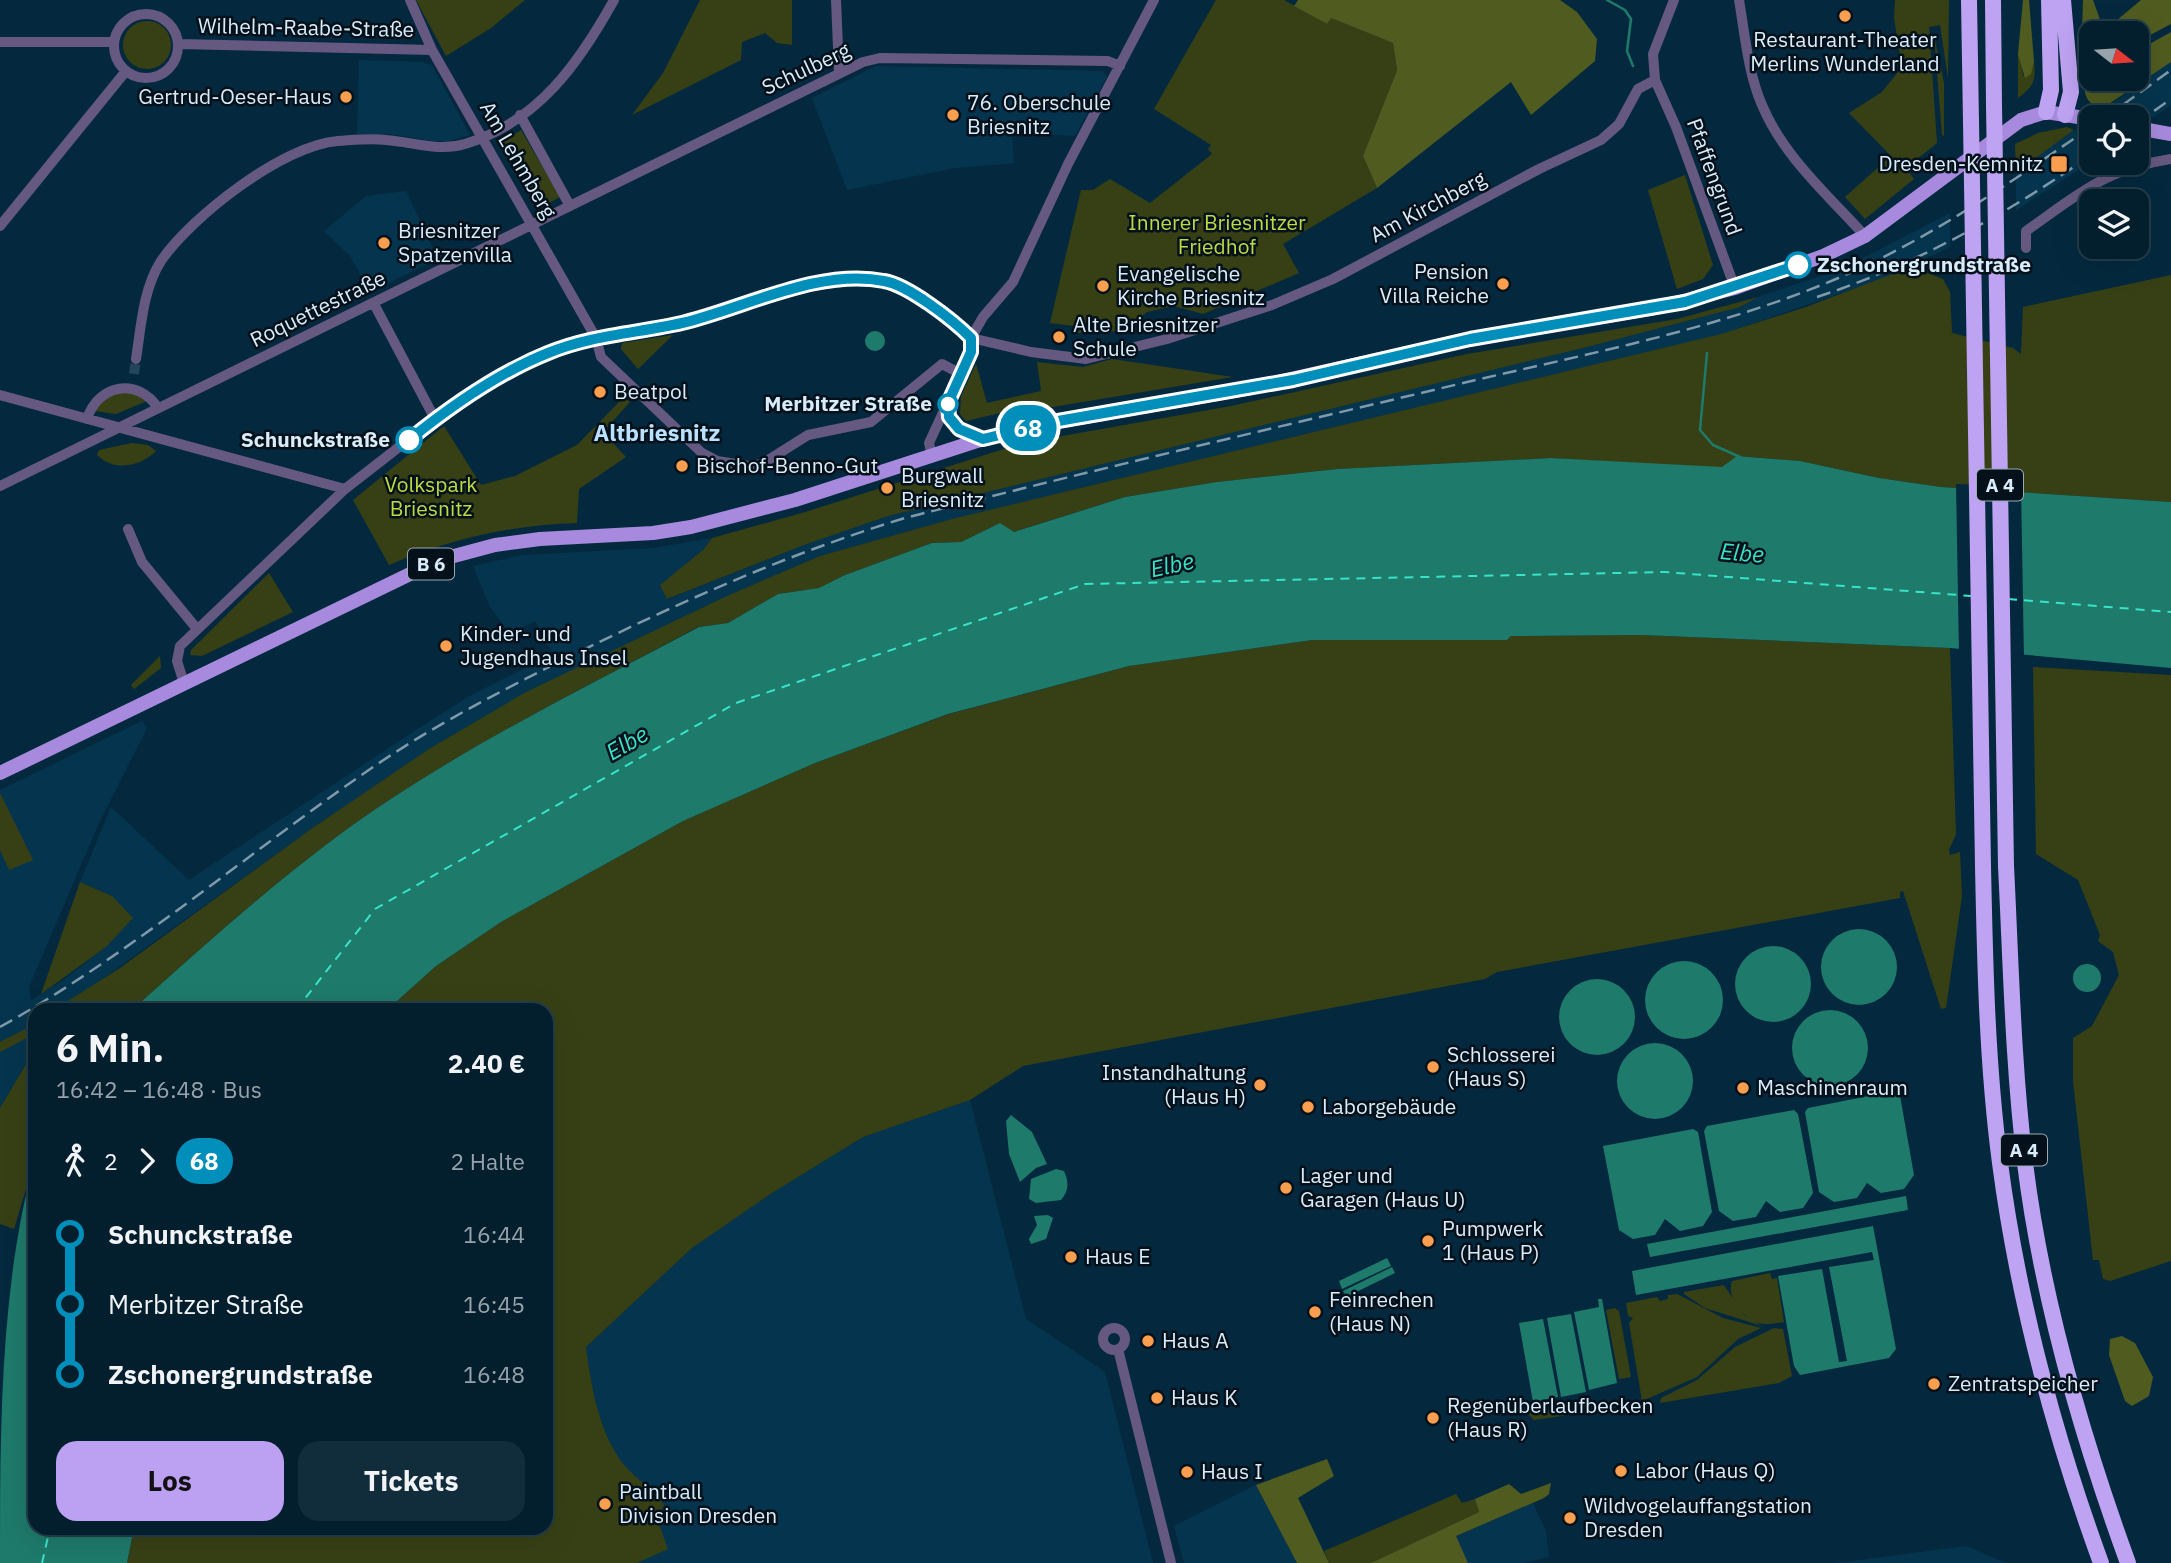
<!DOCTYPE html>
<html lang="de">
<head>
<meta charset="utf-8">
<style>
  :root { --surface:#031f2e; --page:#112c3a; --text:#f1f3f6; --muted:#97a2aa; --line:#243d4a; --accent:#bca0f2 }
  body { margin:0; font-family:"IBM Plex Sans",sans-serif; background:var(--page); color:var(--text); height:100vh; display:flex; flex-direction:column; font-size:26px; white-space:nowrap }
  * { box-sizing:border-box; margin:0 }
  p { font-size:23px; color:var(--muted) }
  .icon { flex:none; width:38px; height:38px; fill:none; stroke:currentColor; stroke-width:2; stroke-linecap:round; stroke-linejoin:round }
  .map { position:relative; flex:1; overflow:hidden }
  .sheet { position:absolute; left:28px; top:1003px; width:525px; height:532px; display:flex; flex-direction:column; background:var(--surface); border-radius:21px; box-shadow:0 7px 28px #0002,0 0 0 2px var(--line) }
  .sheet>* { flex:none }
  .badge { padding:0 14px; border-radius:23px; font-size:24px; line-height:46px }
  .needle { width:46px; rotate:107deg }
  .controls { position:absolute; left:2079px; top:21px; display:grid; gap:14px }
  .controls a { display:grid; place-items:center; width:70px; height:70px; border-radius:14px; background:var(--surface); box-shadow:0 7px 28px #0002,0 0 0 2px var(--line); font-size:35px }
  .map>.badge { position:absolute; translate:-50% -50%; box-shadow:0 0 0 4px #fff }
  .legs { display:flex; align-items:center; gap:10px; height:77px; padding:0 28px; font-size:23px }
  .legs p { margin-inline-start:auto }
  .headline { display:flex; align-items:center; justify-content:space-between; height:119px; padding:0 28px }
  h1 { font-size:38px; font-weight:800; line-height:52px }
  .cta { display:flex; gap:14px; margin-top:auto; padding:14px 28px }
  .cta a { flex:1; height:80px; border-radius:21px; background:var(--accent); color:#111; font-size:28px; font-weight:800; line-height:80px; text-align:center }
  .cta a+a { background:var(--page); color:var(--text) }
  ul { padding:0 28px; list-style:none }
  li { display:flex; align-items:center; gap:24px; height:70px; font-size:26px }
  li i { display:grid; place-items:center; width:10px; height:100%; margin:0 9px; background:currentColor }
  li i::after { content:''; width:18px; height:18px; margin:-9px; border:5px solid; border-radius:50%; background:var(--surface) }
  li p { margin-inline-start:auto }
  li:first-child i { background:linear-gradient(#0000 50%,currentColor 0) }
  li:last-child i { background:linear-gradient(currentColor 50%,#0000 0) }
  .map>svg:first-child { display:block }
  .built { fill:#05354e }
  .green { fill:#374015 }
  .forest { fill:#505c1f }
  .water { fill:#1e7a6b }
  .pier { fill:#04293e }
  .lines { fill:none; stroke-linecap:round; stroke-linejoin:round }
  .stream { stroke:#1e7a6b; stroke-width:2.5 }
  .ferry { stroke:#39e3c8; stroke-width:2; stroke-dasharray:9 7; stroke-linecap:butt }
  .minor-tunnel { stroke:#24465a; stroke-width:10; stroke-dasharray:10 5; stroke-linecap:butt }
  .minor { stroke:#665981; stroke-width:10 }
  .major { stroke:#a78add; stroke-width:14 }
  .highway { stroke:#bea3f2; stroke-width:16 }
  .rail { stroke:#7f99aa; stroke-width:2.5; stroke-dasharray:14 7; stroke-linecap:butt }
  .highway-bridge { stroke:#bea3f2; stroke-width:16 }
  .line-1-casing { stroke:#fff; stroke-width:16 }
  .line-1 { stroke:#008fba; stroke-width:10 }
  .poi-dot { fill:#fa9f4f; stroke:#04101a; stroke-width:2.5 }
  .stop-1-dot { fill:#fff; stroke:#008fba; stroke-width:3.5 }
  .labels { text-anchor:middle; stroke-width:5; stroke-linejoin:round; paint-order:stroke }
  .shield { fill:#04101a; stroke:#99aab7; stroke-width:2 }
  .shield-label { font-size:19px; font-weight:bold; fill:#d9ecfa }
  .street-label { font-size:21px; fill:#d9ecfa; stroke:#04101a }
  .poi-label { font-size:21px; fill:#d9ecfa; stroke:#04101a; text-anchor:start }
  .park-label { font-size:21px; fill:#beda43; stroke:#04101a }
  .stop-label { font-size:21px; font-weight:bold; fill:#d9ecfa; stroke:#04101a; text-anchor:end }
  .neighbourhood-label { font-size:23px; font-weight:bold; fill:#bae1fd; stroke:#04101a }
  .water-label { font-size:23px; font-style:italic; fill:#39e3c8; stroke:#04101a }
</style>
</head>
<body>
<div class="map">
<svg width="2171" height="1563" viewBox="0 0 2171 1563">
  <rect width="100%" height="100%" fill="#04293e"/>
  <path class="built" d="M359,60L422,62L432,65L470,135L448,141H433L391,134H357Z
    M2171,62V105L2154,117L2105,108Z
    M876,66L1103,71L1107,77L1075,136L1012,132L1014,163L955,168L847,190L812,98Z
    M2074,130L2091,133V162L2016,210V172Z
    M406,191L438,259L370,292L350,256L324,231L366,196Z
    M1950,213V247L1879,280L1722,334L952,519L820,556L729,595L525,693L429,749L311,829L77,997L57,1010H35V1049L0,1108V790L142,721L147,728L98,825L29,987L31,1000L62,981L106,947L112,896L80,882L111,807L189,880L419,728L473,694L553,654L535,621L510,634L489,605L473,566L522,555L653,548L712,538L703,550L660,585L668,599L804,545L888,516L1595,345L1740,307L1758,297L1842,269Z
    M970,1100L1026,1319L1105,1372L1153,1563H435L546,1528L586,1347L692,1248L772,1193L863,1137Z
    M1256,1485L1297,1563H1184L1174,1526Z
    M1533,1503L1546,1531L1549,1557L1523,1563H1468L1455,1536Z
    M1966,1546L2006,1563H1837Z"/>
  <path class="green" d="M416,0H525L491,28L446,56Z
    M700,0H792V45L777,43L765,33L742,42L741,60L632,115L663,73Z
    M1216,0H1284L1327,24L1331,18L1393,43L1397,70L1363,156L1377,188L1283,244L1299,273L1203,314L1174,306L1147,312L1126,329L1105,333H1074V326L1050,323L1081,190H1093L1110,179L1150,203L1212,154L1208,149L1211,145L1154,109Z
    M1895,0H1949L1948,78L1940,25L1929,27L1937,143L1906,168L1914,179L1865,219L1845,197L1891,156L1849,113L1882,92L1902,67L1894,18Z
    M123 45a24 24 0 1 1 48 0a24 24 0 1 1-48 0Z
    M1934,36L1944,83V136L1942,135Z
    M2018,54L2021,55L2023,76L2034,61C2036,81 2034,86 2018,98Z
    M2067,127L2074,130L2016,172L2015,144L2038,133Z
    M521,130L560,197L538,209L499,145Z
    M1685,175L1713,265L1703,279L1677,289L1648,190Z
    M1911,267L1943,279L1950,292L1952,333L2013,348L2021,354L2023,307L2171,275V502L1941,487L1879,478L1800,461L1738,456L1722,468L1551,458L1337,469L1217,482L1125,497L1013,532L1000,523L961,542L932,543L845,575L819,588L778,594L728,623L698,627C575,693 448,754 335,838C264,891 198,951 132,1010L57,1008L120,968L311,829L429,749L526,692L729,595L820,556L952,519L1721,334L1806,307Z
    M1758,297L1740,307L1595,345L888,516L804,545L667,599L660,585L703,550L712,538L802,513L1023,443L1231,406L1467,354L1677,319Z
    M673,335L638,369L621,349L622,343Z
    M1112,359L1233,377L1053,407L1021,408L966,421L960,414L961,396L976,364L987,403L1041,391L1037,362L1083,367Z
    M131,391L147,401L116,414L95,411L106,396Z
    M624,397L630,402L603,432L626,457L579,489L577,523C510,525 450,539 389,565L353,500L444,426L481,485L515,476L577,445Z
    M132,443L148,445L156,451C140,467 114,472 97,455L99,450Z
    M269,573L293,612L202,656L190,655L191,650Z
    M1641,635L1950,648L1956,834L1949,850L1950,855L1960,852L1962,896L1946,1008L1941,1009L1903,891L1900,892V898L1497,972L1485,979L1023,1066L970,1100L863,1137L772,1193L692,1248L586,1347C591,1386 599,1435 625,1466C637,1480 655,1490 664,1505L657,1519L668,1549L637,1563H127L134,1528H546V1010H387L436,966L501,922L683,821L815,763L949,714L1129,666L1312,640H1507L1511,636Z
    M160,656L161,668L134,689L131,685Z
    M2033,667L2171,675V1261L2110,1281L2103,1279L2099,1260H2093L2073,1081V1038L2092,1026L2119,975L2113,952L2098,941L2100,935L2078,880L2036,854Z
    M0,793L33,860L9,870L0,850Z
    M80,882L112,896L133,918L106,947L41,994Z
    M35,1024V1034L0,1052V1042Z
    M35,1049V1159L14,1229L0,1224V1108Z
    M1770,1273L1772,1279L1777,1278L1784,1322C1775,1323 1765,1326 1756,1322C1742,1316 1726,1296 1732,1281Z
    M1724,1285L1744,1315L1762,1326L1705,1308L1684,1294V1292Z
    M1677,1294L1723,1318L1761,1328L1738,1339L1697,1377L1642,1401L1629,1323L1633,1318L1628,1316L1626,1303L1657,1297L1660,1301L1668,1299V1295Z
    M1615,1308L1619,1311L1631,1377L1619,1379L1606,1310Z
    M1774,1328L1783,1329L1792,1376L1779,1383L1660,1403L1661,1398L1697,1380L1735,1347Z
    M1574,1406L1575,1414L1534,1420L1527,1413L1528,1408L1535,1413Z
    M1456,1494L1462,1503L1475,1499L1479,1512L1371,1563H1329L1324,1551Z"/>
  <path class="forest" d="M1298,0H1560L1577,12L1597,39L1595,61L1531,115L1511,82L1377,188L1363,156L1397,70L1393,43L1331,18L1327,24L1294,6Z
    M2023,0H2029L2034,61L2031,74L2025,78L2018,54Z
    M2083,0H2093L2104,31L2141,0H2171V24L2137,42V33H2091V65H2081Z
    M2171,32V62L2103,108C2087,105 2082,94 2086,79L2091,76V79H2137V51Z
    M2122,1336L2135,1343L2153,1377L2149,1396L2132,1406L2125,1401L2109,1355L2110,1339Z
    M1327,1459L1334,1476L1298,1498L1329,1563H1297L1256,1485Z
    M1551,1483L1549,1494L1544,1498L1456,1536L1468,1563H1371L1479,1512L1475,1499L1509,1484L1521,1494Z"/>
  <path class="water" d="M865 341a10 10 0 1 1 20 0a10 10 0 1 1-20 0Z
    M1737,456L1800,461L1879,478L1941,487L2171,502V668L1950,648L1641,635L1511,636L1507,640H1312L1129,666L948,714L815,763L683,821L501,922L436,966L387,1010H132C198,951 264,891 335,838C448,754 575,693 699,627L728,623L778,594L819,588L845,575L932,543L961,542L1000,523L1014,532L1125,497L1217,482L1337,469L1551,458L1722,467Z
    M1821 967a38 38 0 1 1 76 0a38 38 0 1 1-76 0Z
    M1735 984a38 38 0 1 1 76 0a38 38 0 1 1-76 0Z
    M1645 1000a39 39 0 1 1 78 0a39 39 0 1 1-78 0Z
    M2073 978a14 14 0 1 1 28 0a14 14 0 1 1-28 0Z
    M1559 1017a38 38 0 1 1 76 0a38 38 0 1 1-76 0Z
    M1792 1048a38 38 0 1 1 76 0a38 38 0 1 1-76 0Z
    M1617 1081a38 38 0 1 1 76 0a38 38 0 1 1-76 0Z
    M1899,1090L1914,1175L1904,1189L1881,1193L1867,1183L1857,1198L1834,1202L1819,1192L1805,1112L1808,1108Z
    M1794,1110L1798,1114L1813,1193L1803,1208L1780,1212L1766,1201L1756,1217L1733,1221L1719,1211L1704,1131L1707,1126Z
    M1011,1115L1032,1132L1047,1164L1036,1168L1020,1182L1009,1154L1006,1121Z
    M1693,1129L1698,1132L1712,1212L1703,1226L1680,1231L1665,1219L1655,1235L1633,1239L1619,1230L1603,1146Z
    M35,1159V1528H134L127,1563H0C0,1429 0,1284 35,1159Z
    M1056,1169L1064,1171C1069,1182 1069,1191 1061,1200L1036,1203L1029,1199L1031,1179Z
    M1906,1196L1908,1210L1650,1257L1647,1244Z
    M1048,1215L1053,1218L1046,1239L1031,1244L1029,1239L1037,1225L1034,1216Z
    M1873,1226L1896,1349L1889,1358L1800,1375L1794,1366L1778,1276L1822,1269L1839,1362L1847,1361L1829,1267L1874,1260L1872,1252L1636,1295L1632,1271Z
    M1387,1258L1391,1266L1342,1289L1339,1281Z
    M1392,1267L1395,1273L1346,1297L1343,1291Z
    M1598,1299H1602L1617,1383L1589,1390L1574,1312L1599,1307Z
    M1571,1314L1586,1392L1561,1397L1547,1318Z
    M1543,1319L1558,1397L1533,1402L1519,1323Z"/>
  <path class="pier" d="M1956,484L2021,486L2024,660L1959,653Z"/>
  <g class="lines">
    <path class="stream" d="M1607,0L1625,10L1631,19L1627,51L1633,66
      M1707,353L1700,430L1713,445L1740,457"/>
    <path class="ferry" d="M2008,599L2171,612
      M296,1010L375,909L736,703L1085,584L1665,572L1971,596
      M42,1563L50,1528"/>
    <path class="minor-tunnel" d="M134,374L136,359"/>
    <path class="minor" d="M410,0L432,50L596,338L601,357L702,453L717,461L749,466L762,464L808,435L871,422L942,364L961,374
      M836,0L839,71
      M1674,0L1653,54L1655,80L1676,127L1735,288
      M1739,0C1745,35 1748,73 1762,105C1783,156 1829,196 1865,236
      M114 46a32 32 0 1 1 64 0a32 32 0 1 1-64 0Z
      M0,42H114
      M179,44L432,50
      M520,115L570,206
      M0,226L126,71
      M2026,248V231C2079,194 2105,169 2171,159
      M374,304L435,419
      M136,359C141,327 143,289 161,261C191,217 283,145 338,141C354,140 371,138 386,140C413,142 438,152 465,144C538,122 579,63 614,0
      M0,395L345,489
      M948,406C950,427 964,434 983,439
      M87,419C98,384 138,377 158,408
      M932,456L929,443L971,352V338L983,317L1013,282L1068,164L1154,0
      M0,486L863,62L880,58L1108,61L1120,66
      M128,529L142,562L197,629
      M184,683L177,661L180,646L345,489L435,419L474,393L545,354L570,344L706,317L809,286L865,279L890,282L910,290L971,338L1031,352L1086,359L1167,339L1272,305L1333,279L1539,169L1601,140L1619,124L1638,89L1655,80
      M1103 1339a11 11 0 1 1 22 0a11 11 0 1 1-22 0Z
      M1118,1349L1171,1563"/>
    <path class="major" d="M2137,128L2171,134
      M0,773L439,560L495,545L540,539L653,533L691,527L795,500L983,439L1039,425L1251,388L1470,339L1655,308L1735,288L1823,256L1865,236L2021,120L2046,112L2091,119"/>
    <path class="highway" d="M1969,0L1971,122
      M1993,0L1994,105
      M2063,0L2071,92L2065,115
      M2046,112L2051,90L2049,0
      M1983,866C1985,965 1987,1064 2000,1163C2018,1300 2054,1434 2101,1563
      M2006,866C2011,965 2013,1064 2025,1163C2042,1300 2081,1434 2128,1563"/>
    <path class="rail" d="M2106,117L2171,70
      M2137,123L2171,99
      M1817,297C1915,265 2007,214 2091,155
      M0,1027C129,955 242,858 363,774C427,729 495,694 565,659C675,604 787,554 905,518C1089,471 1274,428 1459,384C1585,354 1716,330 1836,279C1929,240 2009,183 2091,127"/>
    <path class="highway-bridge" d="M1994,105L2006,866
      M1971,122L1983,866"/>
  </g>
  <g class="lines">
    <g class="line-1-casing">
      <path id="line-1" d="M409,440C451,406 498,373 548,353C591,335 638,333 682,323C745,308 818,268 884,281C908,285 953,320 971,338V352L948,403L949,417L959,429L983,439L1058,421L1293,380L1470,339L1685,302L1798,265"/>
    </g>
    <use href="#line-1" class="line-1"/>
  </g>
  <g class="poi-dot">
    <circle cx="1845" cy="16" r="7"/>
    <circle cx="346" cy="97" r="7"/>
    <circle cx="953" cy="115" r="7"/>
    <rect x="2050" y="155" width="18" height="18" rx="3.5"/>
    <circle cx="384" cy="243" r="7"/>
    <circle cx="1503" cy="284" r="7"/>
    <circle cx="1103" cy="286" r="7"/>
    <circle cx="1059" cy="337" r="7"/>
    <circle cx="600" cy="392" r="7"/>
    <circle cx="682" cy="466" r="7"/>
    <circle cx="887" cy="488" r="7"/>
    <circle cx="446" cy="646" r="7"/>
    <circle cx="1433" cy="1067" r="7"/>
    <circle cx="1260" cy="1085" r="7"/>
    <circle cx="1743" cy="1088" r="7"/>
    <circle cx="1308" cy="1107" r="7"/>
    <circle cx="1286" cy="1188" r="7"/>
    <circle cx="1428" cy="1241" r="7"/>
    <circle cx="1071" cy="1257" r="7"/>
    <circle cx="1315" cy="1312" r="7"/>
    <circle cx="1148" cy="1341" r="7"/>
    <circle cx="1934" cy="1384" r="7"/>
    <circle cx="1157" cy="1398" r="7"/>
    <circle cx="1433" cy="1418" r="7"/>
    <circle cx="1621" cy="1471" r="7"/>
    <circle cx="1187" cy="1472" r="7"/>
    <circle cx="605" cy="1504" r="7"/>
    <circle cx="1570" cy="1518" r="7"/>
  </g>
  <g class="stop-1-dot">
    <circle cx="1798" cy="265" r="12"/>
    <circle cx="948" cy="404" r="9"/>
    <circle cx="409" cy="440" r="12"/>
  </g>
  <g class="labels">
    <g class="shield">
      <rect x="1977" y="469.5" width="46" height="31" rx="5"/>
      <rect x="408" y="548.5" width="46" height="31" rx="5"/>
      <rect x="2001" y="1134.5" width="46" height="31" rx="5"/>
    </g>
    <g class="shield-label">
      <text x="2000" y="492">A 4</text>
      <text x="431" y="571">B 6</text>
      <text x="2024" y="1157">A 4</text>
    </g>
    <g class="street-label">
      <text transform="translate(306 28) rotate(1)" y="7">Wilhelm-Raabe-Straße</text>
      <text transform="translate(806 69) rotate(-25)" y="7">Schulberg</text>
      <text transform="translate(518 160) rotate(60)" y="7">Am Lehmberg</text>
      <text transform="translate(1714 177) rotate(70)" y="7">Pfaffengrund</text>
      <text transform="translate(1428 207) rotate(-28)" y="7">Am Kirchberg</text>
      <text transform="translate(318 309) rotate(-26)" y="7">Roquettestraße</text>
    </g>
    <g class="poi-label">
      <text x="1845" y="47" text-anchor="middle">Restaurant-Theater<tspan x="1845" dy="24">Merlins Wunderland</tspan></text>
      <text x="332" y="104" text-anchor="end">Gertrud-Oeser-Haus</text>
      <text x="967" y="110">76. Oberschule<tspan x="967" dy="24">Briesnitz</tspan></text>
      <text x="2043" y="171" text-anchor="end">Dresden-Kemnitz</text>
      <text x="398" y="238">Briesnitzer<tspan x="398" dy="24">Spatzenvilla</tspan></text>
      <text x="1489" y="279" text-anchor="end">Pension<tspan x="1489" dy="24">Villa Reiche</tspan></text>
      <text x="1117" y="281">Evangelische<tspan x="1117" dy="24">Kirche Briesnitz</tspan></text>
      <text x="1073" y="332">Alte Briesnitzer<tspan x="1073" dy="24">Schule</tspan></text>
      <text x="614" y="399">Beatpol</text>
      <text x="696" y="473">Bischof-Benno-Gut</text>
      <text x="901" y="483">Burgwall<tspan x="901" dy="24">Briesnitz</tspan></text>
      <text x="460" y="641">Kinder- und<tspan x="460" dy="24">Jugendhaus Insel</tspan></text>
      <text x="1447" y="1062">Schlosserei<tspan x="1447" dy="24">(Haus S)</tspan></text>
      <text x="1246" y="1080" text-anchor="end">Instandhaltung<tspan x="1246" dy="24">(Haus H)</tspan></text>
      <text x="1757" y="1095">Maschinenraum</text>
      <text x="1322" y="1114">Laborgebäude</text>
      <text x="1300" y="1183">Lager und<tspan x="1300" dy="24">Garagen (Haus U)</tspan></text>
      <text x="1442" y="1236">Pumpwerk<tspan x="1442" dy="24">1 (Haus P)</tspan></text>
      <text x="1085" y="1264">Haus E</text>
      <text x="1329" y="1307">Feinrechen<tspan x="1329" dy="24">(Haus N)</tspan></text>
      <text x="1162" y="1348">Haus A</text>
      <text x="1948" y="1391">Zentratspeicher</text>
      <text x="1171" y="1405">Haus K</text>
      <text x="1447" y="1413">Regenüberlaufbecken<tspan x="1447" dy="24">(Haus R)</tspan></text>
      <text x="1635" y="1478">Labor (Haus Q)</text>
      <text x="1201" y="1479">Haus I</text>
      <text x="619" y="1499">Paintball<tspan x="619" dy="24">Division Dresden</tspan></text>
      <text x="1584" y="1513">Wildvogelauffangstation<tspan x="1584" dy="24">Dresden</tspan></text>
    </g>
    <g class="park-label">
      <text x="1217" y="230">Innerer Briesnitzer<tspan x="1217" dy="24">Friedhof</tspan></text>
      <text x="431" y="492">Volkspark<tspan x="431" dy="24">Briesnitz</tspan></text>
    </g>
    <g class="stop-label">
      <text x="1817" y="272" text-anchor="start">Zschonergrundstraße</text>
      <text x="932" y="411">Merbitzer Straße</text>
      <text x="390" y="447">Schunckstraße</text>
    </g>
    <g class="neighbourhood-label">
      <text x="657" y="441">Altbriesnitz</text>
    </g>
    <g class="water-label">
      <text transform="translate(1742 553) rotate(5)" y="8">Elbe</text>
      <text transform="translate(1172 565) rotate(-12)" y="8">Elbe</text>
      <text transform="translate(627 743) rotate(-30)" y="8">Elbe</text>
    </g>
  </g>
</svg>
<div class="controls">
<a><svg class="needle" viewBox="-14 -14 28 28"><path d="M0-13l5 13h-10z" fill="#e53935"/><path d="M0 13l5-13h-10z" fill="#97a2aa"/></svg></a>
<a><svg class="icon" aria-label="locate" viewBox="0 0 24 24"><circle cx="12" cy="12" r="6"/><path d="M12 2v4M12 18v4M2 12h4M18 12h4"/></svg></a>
<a><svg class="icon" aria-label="layers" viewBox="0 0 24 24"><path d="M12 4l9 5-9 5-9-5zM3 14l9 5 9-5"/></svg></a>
</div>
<b class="badge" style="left:1028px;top:428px;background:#008fba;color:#fff">68</b>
<section class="sheet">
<div class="headline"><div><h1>6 Min.</h1><p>16:42 – 16:48 · Bus</p></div><b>2.40 €</b></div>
<div class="legs"><svg class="icon" aria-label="walk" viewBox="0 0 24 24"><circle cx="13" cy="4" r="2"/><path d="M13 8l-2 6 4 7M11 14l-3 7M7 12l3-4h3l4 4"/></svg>2<svg class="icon" aria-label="forward" viewBox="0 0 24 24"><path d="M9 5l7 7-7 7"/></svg><b class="badge" style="background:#008fba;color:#fff">68</b><p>2 Halte</p></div>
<ul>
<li><i style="color:#008fba"></i><b>Schunckstraße</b><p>16:44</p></li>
<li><i style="color:#008fba"></i><span>Merbitzer Straße</span><p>16:45</p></li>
<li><i style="color:#008fba"></i><b>Zschonergrundstraße</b><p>16:48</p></li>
</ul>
<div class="cta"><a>Los</a><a>Tickets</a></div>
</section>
</div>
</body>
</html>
